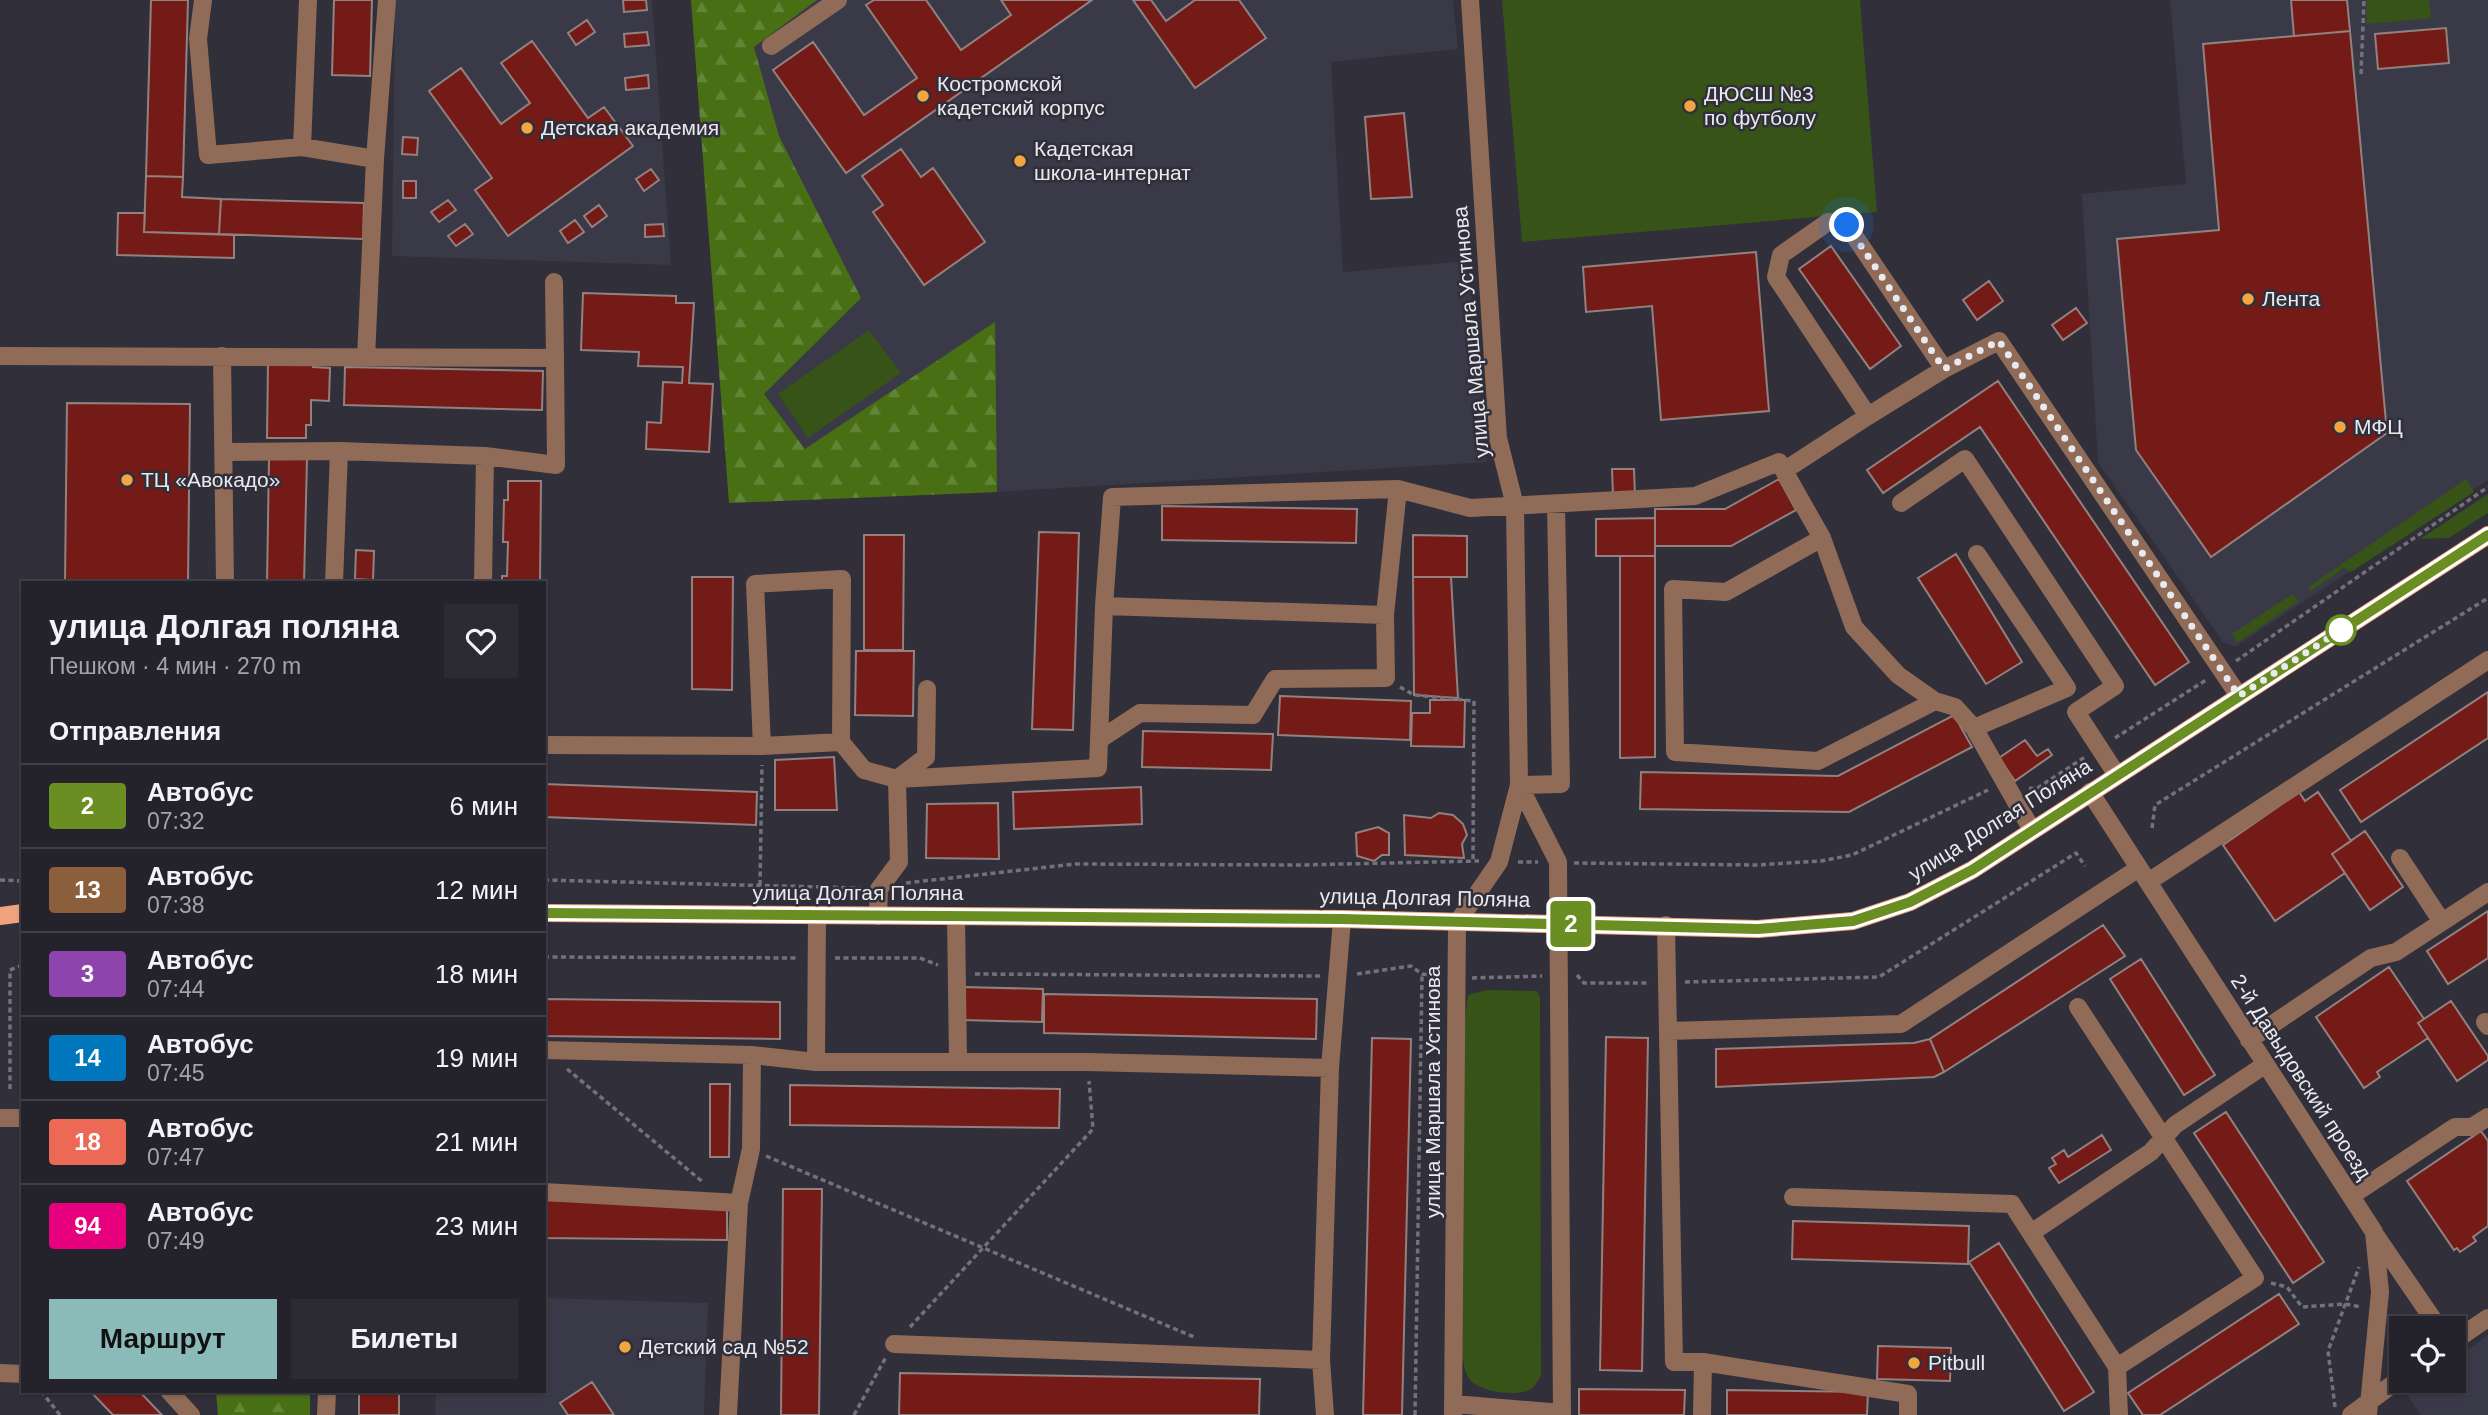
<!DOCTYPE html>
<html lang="ru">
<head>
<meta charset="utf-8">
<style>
  :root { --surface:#24232c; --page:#2c2b34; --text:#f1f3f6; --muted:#a3a4a9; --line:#414048; --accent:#8bbbb9 }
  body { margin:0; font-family:Helvetica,sans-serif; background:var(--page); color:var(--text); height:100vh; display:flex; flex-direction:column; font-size:26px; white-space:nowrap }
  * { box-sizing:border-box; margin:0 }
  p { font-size:23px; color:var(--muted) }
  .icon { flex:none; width:38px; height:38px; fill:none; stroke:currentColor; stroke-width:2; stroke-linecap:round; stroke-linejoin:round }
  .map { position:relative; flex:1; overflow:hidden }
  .side { position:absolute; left:21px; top:581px; width:525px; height:812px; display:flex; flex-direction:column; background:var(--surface); border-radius:0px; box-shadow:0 2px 5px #0004,0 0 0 2px var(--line) }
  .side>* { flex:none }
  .badge { padding:0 14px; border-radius:5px; font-size:24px; line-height:46px }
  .controls { position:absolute; left:2389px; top:1316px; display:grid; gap:14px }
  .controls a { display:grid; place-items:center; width:77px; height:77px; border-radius:0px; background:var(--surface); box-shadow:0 2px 5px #0004,0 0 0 2px var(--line); font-size:35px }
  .you { position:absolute; width:35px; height:35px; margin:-18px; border:5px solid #fff; border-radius:50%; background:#1a73e8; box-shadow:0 0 0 10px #1a73e833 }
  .map>.badge { position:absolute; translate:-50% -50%; box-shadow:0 0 0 4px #fff }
  h2 { padding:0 28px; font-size:26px; line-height:63px }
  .round { display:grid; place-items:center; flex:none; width:74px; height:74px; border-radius:0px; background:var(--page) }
  .head { display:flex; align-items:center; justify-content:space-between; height:119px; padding:0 28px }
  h1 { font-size:33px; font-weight:600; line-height:52px }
  .cta { display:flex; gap:14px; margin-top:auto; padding:14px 28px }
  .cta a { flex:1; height:80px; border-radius:0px; background:var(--accent); color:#111; font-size:28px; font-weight:600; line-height:80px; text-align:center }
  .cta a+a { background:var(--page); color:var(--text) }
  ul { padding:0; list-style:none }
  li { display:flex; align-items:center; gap:21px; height:84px; padding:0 28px; border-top:2px solid var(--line) }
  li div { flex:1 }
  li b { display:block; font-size:26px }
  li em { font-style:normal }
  li .badge { min-width:77px; font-weight:700; text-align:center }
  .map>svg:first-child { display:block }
  .built { fill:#3a3948 }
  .green { fill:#375317 }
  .forest { fill:url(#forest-firs) }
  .building { fill:#741b17; stroke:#918280; stroke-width:2 }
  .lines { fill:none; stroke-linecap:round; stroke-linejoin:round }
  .path { stroke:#73727c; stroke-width:3.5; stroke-dasharray:5 3.5; stroke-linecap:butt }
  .minor { stroke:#906b58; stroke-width:18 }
  .major { stroke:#efa37c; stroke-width:18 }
  .line-casing { stroke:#fff; stroke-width:16 }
  .line { stroke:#6b8e23; stroke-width:10 }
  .walk { stroke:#e9e9f0; stroke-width:7; stroke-dasharray:0 12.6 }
  .poi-dot { fill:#f2a541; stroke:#302f3a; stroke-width:2.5 }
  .stop-dot { fill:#fff; stroke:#6b8e23; stroke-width:3.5 }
  .labels { text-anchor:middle; stroke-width:5; stroke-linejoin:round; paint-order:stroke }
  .poi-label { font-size:21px; fill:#e9e9f0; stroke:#302f3a; text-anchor:start }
  .street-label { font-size:21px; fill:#e9e9f0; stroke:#302f3a }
</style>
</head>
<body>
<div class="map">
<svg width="2488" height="1415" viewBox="0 0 2488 1415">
  <defs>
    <pattern id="forest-firs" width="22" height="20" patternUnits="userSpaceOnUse" patternTransform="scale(1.75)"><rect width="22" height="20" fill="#486f13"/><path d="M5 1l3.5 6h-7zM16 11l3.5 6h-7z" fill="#628436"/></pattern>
  </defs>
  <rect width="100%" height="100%" fill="#302f3a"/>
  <path class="built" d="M395,0H652L671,265L392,256Z
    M691,0H1453L1458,49L1331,62L1343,272L1468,261L1487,462L997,492L729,503Z
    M2170,0H2488V480L2235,647L2223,642L2098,462L2082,194L2186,184Z
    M544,1298L708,1303L704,1415H435L436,1391H544Z
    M2488,1335V1415H2421L2405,1392L2422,1381H2454V1359Z"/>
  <path class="green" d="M1502,0H1860L1877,212L1522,242Z
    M2367,0H2429L2431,18L2366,24Z
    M869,330L901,373L808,438L778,394Z
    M2466,479L2474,492L2351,572L2344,568L2311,591L2308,587Z
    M2488,494V513L2449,538L2420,539Z
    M2292,594L2299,601L2237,643L2232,634Z
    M1487,990L1537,991L1540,997L1541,1376C1538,1380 1535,1386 1531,1389C1518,1397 1483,1392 1472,1382C1463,1374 1463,1357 1461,1346L1463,1035L1468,995Z"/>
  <path class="forest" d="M691,0H817L754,47L779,136L861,298L764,394L805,449L995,322L997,492L729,503Z
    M216,1391H310V1415H218Z"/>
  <path class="building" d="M151,0H188L183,177L146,176Z
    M334,0H372L370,76L332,75Z
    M623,0H646L647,10L624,12Z
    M874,0H926L961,50L1011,15L1001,0H1092L846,173L773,70L813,42L864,115L917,78L866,5Z
    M1133,0H1151L1166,21L1195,0H1239L1266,38L1195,88Z
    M2291,0H2347L2350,31L2294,36Z
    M587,20L595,32L576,45L568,33Z
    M2446,28L2449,63L2378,69L2375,34Z
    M2350,31L2387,433L2211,557L2136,450L2117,239L2219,230L2203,44Z
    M647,32L649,45L625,47L624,34Z
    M532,41L588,118L604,107L633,146L508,236L475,190L492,178L429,91L461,68L501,124L530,103L501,63Z
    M648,75L649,88L626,90L625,78Z
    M1404,113L1412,197L1371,199L1365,117Z
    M403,137L418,138L417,155L402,154Z
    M901,149L921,177L933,168L985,242L924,285L873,212L883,205L862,176Z
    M651,169L659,180L644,191L636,179Z
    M146,176L183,177L182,197L221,199L219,234L144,232Z
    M403,181H416V198H403Z
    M221,199L364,203L363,239L219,234Z
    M448,200L456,210L439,222L431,212Z
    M599,205L607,216L592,227L584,216Z
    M118,213H145L144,232L234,235V258L117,255Z
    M575,220L584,232L568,243L560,231Z
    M465,224L473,234L456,246L448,236Z
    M663,224L664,236L645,237V225Z
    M1831,246L1901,346L1870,369L1799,269Z
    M1756,252L1769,411L1661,420L1652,306L1586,312L1583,267Z
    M1989,281L2003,301L1977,320L1963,300Z
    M583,293L676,296V303H694L689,383L713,384L709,452L646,449L647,422L661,423L663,382L682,383L683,367L638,366L639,352L581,350Z
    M2076,308L2087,323L2063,340L2052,325Z
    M313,359V367L330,368L329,401L311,400V425H306V438H267L268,363Z
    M345,367L543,371L542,410L344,405Z
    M1998,381L2189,662L2155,685L1980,427L1883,493L1867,470Z
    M67,403L190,404L188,583H65Z
    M269,458L307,459L304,583H267Z
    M1612,469H1634L1635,495L1613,496Z
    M1779,479L1796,510L1731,546H1655V509H1725Z
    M508,481H541L540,583H502V576H507L508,542H503L504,500H508Z
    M1162,506L1357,509L1356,543L1162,540Z
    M1655,518V556H1596V519Z
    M1039,532L1079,533L1073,730L1032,729Z
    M864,535H904L903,650H864Z
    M1413,535L1467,536V577H1413Z
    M356,550L374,551L373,580L355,579Z
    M1956,554L2022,662L1986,684L1918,578Z
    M1620,556H1655V757L1620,758Z
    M692,577H733L732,690L692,689Z
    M1413,577H1451L1458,698L1414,695Z
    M856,651H914L913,716L855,715Z
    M2488,692V738L2361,822L2340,790Z
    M1280,696L1411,701L1410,740L1278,735Z
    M1430,700H1465L1464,747L1411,746L1412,713H1430Z
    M1954,715L1972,747L1849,812L1640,809L1641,772L1838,776Z
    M1143,731L1273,734L1271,770L1142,767Z
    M2025,740L2037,756L2048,749L2052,755L2015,781L1999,758Z
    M834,757L837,810H775V760Z
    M544,784L757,792L756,825L544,817Z
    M1141,787L1142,824L1014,829L1013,792Z
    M2299,792L2305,801L2318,792L2351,841L2332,854L2345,873L2275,921L2223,845Z
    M998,803L999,859L926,858L927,804Z
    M1439,813L1453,815L1463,824L1467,835L1462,844L1464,858L1405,855L1404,815L1431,818Z
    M1378,827L1389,833V855H1382L1374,861L1357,856L1356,833Z
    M2365,831L2403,887L2370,910L2332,854Z
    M2488,911V958L2448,984L2427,951Z
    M2103,925L2125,956L1944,1072L1930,1039Z
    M2141,959L2215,1075L2184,1095L2110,979Z
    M2389,967L2424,1019L2418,1023L2428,1038L2377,1072L2380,1077L2364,1088L2316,1017Z
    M963,987L1043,989L1042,1022L962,1020Z
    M1044,994L1317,999L1316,1039L1044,1033Z
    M544,999L780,1002V1039L544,1036Z
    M2451,1001L2488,1056V1060L2457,1081L2418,1023Z
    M1606,1037L1648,1038L1642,1371L1600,1370Z
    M1372,1038L1411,1039L1402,1415H1363Z
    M1930,1039L1944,1072L1934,1077L1716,1087V1049L1914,1043Z
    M710,1084H730L729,1157H710Z
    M790,1085L1060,1089L1059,1128L790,1125Z
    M2226,1112L2324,1262L2293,1283L2194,1133Z
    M2481,1131L2488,1141V1226L2473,1237L2476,1241L2460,1252L2457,1248L2454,1250L2407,1181Z
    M2102,1135L2111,1150L2059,1183L2049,1168L2056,1164L2052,1158L2064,1150L2068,1157Z
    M783,1189H822L819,1415H781Z
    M544,1200L727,1203V1240L544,1238Z
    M1793,1221L1969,1226L1968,1264L1792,1259Z
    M1999,1243L2094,1392L2064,1411L1969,1262Z
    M2279,1294L2299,1324L2160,1415H2143L2128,1393Z
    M1878,1346L1951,1348L1950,1381L1877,1379Z
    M900,1373L1260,1379L1259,1415H899Z
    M592,1382L614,1415H568L560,1403Z
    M1579,1389L1685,1390L1684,1415H1579Z
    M1727,1390L1868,1392L1867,1415H1727Z
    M90,1391H139L162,1415H113Z
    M359,1391H399V1415H359Z"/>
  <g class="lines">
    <path class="path" d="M2361,74L2364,0
      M2236,661L2488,487
      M1400,687L1414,695L1474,701L1473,860
      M2115,738L2206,680
      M2029,788L2036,789L2085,757
      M2152,828L2155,805L2488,598
      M1518,862H1538
      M1574,863L1756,865L1821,861L1852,855L1988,790
      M0,880L23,881
      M544,880L861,888
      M906,883L1075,864L1299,865L1479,861
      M760,885L762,765
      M544,957L799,958
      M835,958H920L938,965
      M975,974L1321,976
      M1357,974L1411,966L1422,974L1440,976
      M1577,975L1584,983H1650
      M1472,978L1542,976
      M1685,982L1879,977L2076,853L2085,866
      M567,1069L704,1183
      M10,1089V970L23,965
      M766,1156L1194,1337
      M2271,1283L2287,1287L2302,1307L2345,1304L2361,1307
      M910,1327L1093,1129L1089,1081
      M41,1391L60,1415
      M2335,1407L2328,1351L2359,1267
      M854,1415L886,1357
      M1415,1415L1422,974"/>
    <path class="minor" d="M203,0L198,39L208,155L302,147L375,159L366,358
      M771,46L838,0
      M302,147L308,0
      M375,159L387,0
      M0,356L555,358L554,282
      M222,356L225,583
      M1944,369L1847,225L1828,222L1781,255L1776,277L1868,416L1944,369L1999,341L2239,696
      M339,451L485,456
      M225,452L339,451L334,583
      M1785,470L1868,416
      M1398,489L1470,508L1695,496L1779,462L1822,538L1854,627L1898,675L1935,701L1955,707L1974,728L2032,830
      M1901,503L1965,459L2115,686L2076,712L2117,775
      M1822,538L1726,592L1673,589L1675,752L1818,761L1935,701
      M483,583L485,456L556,465L555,358
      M1974,728L2067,688L1977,554
      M1099,740L1140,713L1253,715L1275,679L1386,678L1385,615L1398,489L1112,497L1104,606
      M544,745L762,746L841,742L864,770L897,779L899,862L879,889L878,916
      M762,746L755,584L842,579L841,742
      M897,779L1098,768L1104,606L1385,615
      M897,779L926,757L927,689
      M1519,785L1558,862L1562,1415
      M1519,785L1561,784L1556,504
      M2090,792L2374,1232L2380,1292L2368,1415
      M2400,858L2442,922
      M2148,882L2488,660
      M956,916L958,1061
      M1666,925L1674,1362H1703L1908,1394V1415
      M2078,1007L2255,1278L2117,1367L2119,1415
      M2485,1022L2488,1026
      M1668,1031L1901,1024L2139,868
      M2249,1040L2371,958L2396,952L2488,892
      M544,1050L752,1055L816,1062H1087L1330,1068
      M816,1062L817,914
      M0,1118H23
      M544,1192L739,1203
      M2351,1196L2455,1127H2472L2488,1117
      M1793,1197L2012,1204L2117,1367
      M2031,1233L2151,1152L2175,1125L2266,1064
      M2376,1236L2439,1328
      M2454,1341L2488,1318
      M894,1344L1321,1360L1330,1068L1342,919
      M1321,1360L1325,1415
      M0,1373L23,1374
      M169,1391L191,1415
      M1454,1404L1562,1413
      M326,1415L327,1391
      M728,1415L739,1203L751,1149L752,1055
      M1453,1415L1457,923L1499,862L1519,785L1515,506L1498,438L1470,0
      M1702,1415L1703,1362
      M2351,1415L2401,1378"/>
    <path class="major" d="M544,913L1342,919L1758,929L1853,921L1910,902L1972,870L2488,535
      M0,916L23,913"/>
  </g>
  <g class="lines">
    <g class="line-casing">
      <path id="line" d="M544,913L1342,919L1758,929L1853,921L1910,902L1972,870L2488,535"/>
    </g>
    <use href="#line" class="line"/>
    <path class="walk" d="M1847,225L1944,369L1999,341L2239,696L2341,630"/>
  </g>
  <g class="poi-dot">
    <circle cx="923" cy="96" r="7"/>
    <circle cx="1690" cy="106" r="7"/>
    <circle cx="527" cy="128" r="7"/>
    <circle cx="1020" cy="161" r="7"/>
    <circle cx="2248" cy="299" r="7"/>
    <circle cx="2340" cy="427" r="7"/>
    <circle cx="127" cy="480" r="7"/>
    <circle cx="625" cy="1347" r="7"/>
    <circle cx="1914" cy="1363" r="7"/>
  </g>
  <circle class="stop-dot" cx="2341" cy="630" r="14"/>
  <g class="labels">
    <g class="poi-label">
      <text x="937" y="91">Костромской<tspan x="937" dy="24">кадетский корпус</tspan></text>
      <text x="1704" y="101">ДЮСШ №3<tspan x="1704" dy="24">по футболу</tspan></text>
      <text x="541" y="135">Детская академия</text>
      <text x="1034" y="156">Кадетская<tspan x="1034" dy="24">школа-интернат</tspan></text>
      <text x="2262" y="306">Лента</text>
      <text x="2354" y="434">МФЦ</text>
      <text x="141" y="487">ТЦ «Авокадо»</text>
      <text x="639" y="1354">Детский сад №52</text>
      <text x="1928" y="1370">Pitbull</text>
    </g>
    <g class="street-label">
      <text transform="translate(1471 332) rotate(-95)" y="7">улица Маршала Устинова</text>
      <text transform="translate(2000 820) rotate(-32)" y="7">улица Долгая Поляна</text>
      <text x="858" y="900">улица Долгая Поляна</text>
      <text transform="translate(1425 898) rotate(1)" y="7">улица Долгая Поляна</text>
      <text transform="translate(2301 1077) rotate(57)" y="7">2-й Давыдовский проезд</text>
      <text transform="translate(1433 1092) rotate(-90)" y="7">улица Маршала Устинова</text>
    </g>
  </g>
</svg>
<div class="controls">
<a><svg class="icon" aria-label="locate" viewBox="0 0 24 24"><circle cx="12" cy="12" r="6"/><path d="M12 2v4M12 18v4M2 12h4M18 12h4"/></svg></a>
</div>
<div class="you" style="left:1847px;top:225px"></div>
<b class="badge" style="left:1571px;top:924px;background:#6b8e23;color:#fff">2</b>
<section class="side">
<div class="head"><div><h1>улица Долгая поляна</h1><p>Пешком · 4 мин · 270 m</p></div><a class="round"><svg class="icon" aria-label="heart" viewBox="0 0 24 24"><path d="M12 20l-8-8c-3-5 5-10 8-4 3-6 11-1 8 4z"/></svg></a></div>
<h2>Отправления</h2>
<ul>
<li><span class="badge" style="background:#6b8e23;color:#fff">2</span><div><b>Автобус</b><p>07:32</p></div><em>6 мин</em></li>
<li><span class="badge" style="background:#8b5e3c;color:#fff">13</span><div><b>Автобус</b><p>07:38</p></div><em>12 мин</em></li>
<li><span class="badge" style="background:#8e44ad;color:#fff">3</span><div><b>Автобус</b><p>07:44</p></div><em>18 мин</em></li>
<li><span class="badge" style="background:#0076bd;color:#fff">14</span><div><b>Автобус</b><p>07:45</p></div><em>19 мин</em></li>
<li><span class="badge" style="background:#ec6a55;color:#fff">18</span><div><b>Автобус</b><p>07:47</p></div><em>21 мин</em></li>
<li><span class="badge" style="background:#e6007e;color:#fff">94</span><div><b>Автобус</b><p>07:49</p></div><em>23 мин</em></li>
</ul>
<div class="cta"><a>Маршрут</a><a>Билеты</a></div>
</section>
</div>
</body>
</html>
